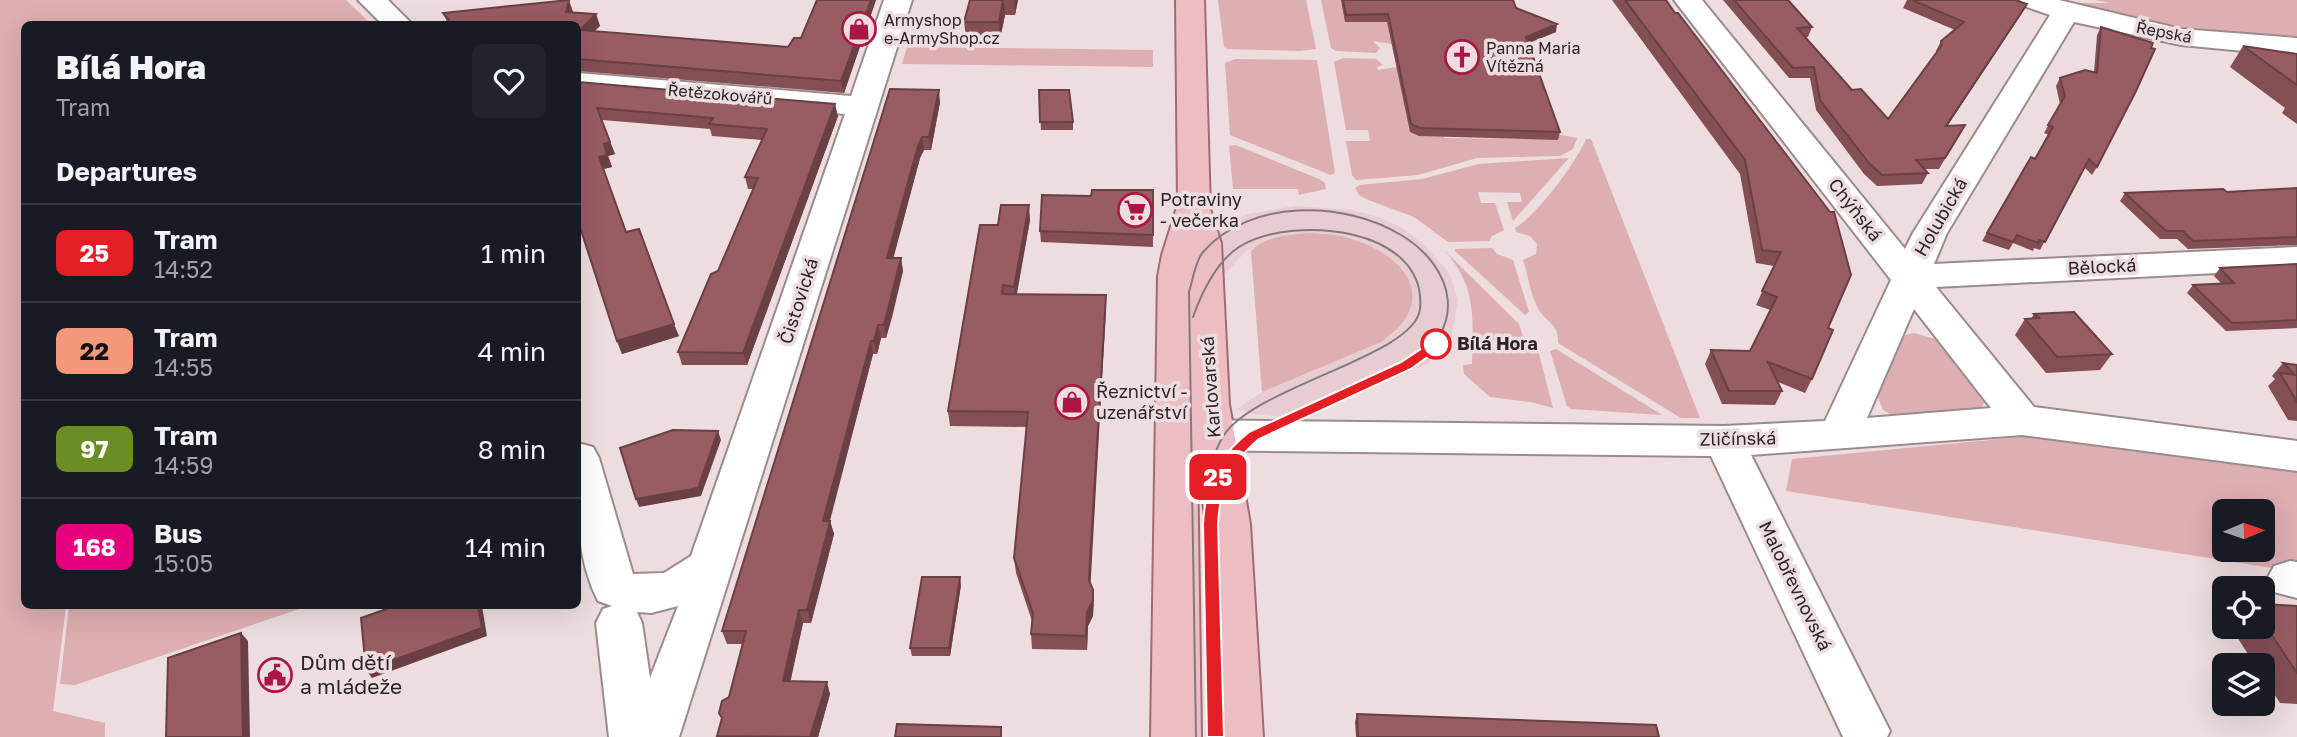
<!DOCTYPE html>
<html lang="en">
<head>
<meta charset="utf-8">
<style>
  :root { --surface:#171b24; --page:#20242c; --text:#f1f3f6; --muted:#9ea1a6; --line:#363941 }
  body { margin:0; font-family:"Golos Text",sans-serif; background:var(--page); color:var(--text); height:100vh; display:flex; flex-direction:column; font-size:26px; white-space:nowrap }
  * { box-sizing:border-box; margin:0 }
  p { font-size:23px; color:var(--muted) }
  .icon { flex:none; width:38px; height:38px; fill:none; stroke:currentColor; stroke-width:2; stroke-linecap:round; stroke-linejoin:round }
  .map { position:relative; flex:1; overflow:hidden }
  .details { position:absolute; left:21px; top:21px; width:560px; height:588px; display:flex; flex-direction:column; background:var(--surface); border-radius:10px; box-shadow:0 7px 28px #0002 }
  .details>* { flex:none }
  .badge { padding:0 14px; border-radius:10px; font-size:24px; line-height:46px }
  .needle { width:46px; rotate:88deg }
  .controls { position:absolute; left:2212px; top:499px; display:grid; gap:14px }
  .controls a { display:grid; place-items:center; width:63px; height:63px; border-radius:10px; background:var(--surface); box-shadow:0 7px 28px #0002; font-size:35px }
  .map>.badge { position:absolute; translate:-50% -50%; box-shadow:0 0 0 4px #fff }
  h2 { padding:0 35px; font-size:26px; line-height:63px }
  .round { display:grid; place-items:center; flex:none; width:74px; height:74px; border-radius:10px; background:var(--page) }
  .overview { display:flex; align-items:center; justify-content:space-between; height:119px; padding:0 35px }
  h1 { font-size:33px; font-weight:800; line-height:52px }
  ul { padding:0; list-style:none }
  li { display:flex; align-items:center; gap:21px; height:98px; padding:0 35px; border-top:2px solid var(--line) }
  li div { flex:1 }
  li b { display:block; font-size:26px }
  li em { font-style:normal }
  li .badge { min-width:77px; font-weight:700; text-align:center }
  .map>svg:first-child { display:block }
  .built { fill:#e7cdd0 }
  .green { fill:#ddaeb2; fill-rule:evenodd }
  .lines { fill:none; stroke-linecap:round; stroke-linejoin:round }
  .minor-casing { stroke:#9a8b8d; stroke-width:4 }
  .major-casing { stroke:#a06c72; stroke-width:4 }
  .minor { fill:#fff; fill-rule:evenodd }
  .major { fill:#ecbec3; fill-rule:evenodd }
  .tram { stroke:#857a7b; stroke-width:2 }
  .wall { fill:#834f55 }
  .shaded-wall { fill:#6a4045 }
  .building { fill:#985c63; stroke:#6a4045; stroke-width:2 }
  .line { fill:#e31e25; stroke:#fff; stroke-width:2 }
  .stop-dot { fill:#fff; stroke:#e31e25; stroke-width:3.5 }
  .labels { text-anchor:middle; stroke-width:7; stroke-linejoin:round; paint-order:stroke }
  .far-poi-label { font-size:16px; fill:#2b2526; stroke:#edddde; text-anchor:start }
  .far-street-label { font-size:16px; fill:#2b2526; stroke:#edddde }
  .poi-label { font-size:18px; fill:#2b2526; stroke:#edddde; text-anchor:start }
  .street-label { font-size:18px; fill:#2b2526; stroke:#edddde }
  .stop-label { font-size:18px; font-weight:bold; fill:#2b2526; stroke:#edddde; text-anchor:start }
  .near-poi-label { font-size:21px; fill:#2b2526; stroke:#edddde; text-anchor:start }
</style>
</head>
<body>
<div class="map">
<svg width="2297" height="737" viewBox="0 0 2297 737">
  <rect width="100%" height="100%" fill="#edddde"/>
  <path class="built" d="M1295,206L1352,210L1376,216L1403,228L1423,244L1445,268L1451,278L1458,300L1451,338L1427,364L1300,419L1253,414L1237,409L1262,392L1381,342L1397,331L1308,233L1279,237L1246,251L1215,285L1213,233L1247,214Z"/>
  <path class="green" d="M0,0H346L371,24H24V606H66L53,711L105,723V737H0Z
    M1218,0H1306L1316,49L1300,51L1228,49L1224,47Z
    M1321,0H1382L1392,44L1373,41L1380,48L1376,53L1336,51L1331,48Z
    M2095,0H2297V40L2172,29L2060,3H2109Z
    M907,47L1153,50V67L902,64Z
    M1343,58L1376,59L1383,65L1377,67L1378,70L1397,67L1445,138L1524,139L1556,134L1577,138L1573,149L1560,156L1477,158L1418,175L1356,180L1352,175L1346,141H1370L1368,130H1346L1334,62Z
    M1235,59L1317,60L1335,173L1331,175L1230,135L1225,63Z
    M1586,139H1591L1700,418H1681L1558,343C1559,324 1547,323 1539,310C1531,297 1528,275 1523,260L1536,254L1537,244L1530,236L1516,232L1515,228C1537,215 1576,163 1586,139Z
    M1236,145L1319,179L1325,183L1326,189L1299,195L1298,189H1233L1229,146Z
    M1569,158L1513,221L1507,202H1522L1520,193L1478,192L1481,203H1495L1504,230L1492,236L1489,241L1448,242L1414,217L1366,199L1359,195L1355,188L1360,185L1422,179L1479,164Z
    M1308,233C1323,234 1337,234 1351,239C1408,256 1440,302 1381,342L1262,392L1251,251C1265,236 1289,235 1308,233Z
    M1492,248L1497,254L1513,260L1529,312L1525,315L1455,251V249Z
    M1444,250L1519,324L1524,340L1539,354L1553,408L1530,402L1490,397L1464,374L1463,365L1472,364C1473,318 1477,286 1444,250Z
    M1914,333L1942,341L1986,399L1980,410L1894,416L1883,410L1877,395L1902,336Z
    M1556,349L1662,415L1571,409L1567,406L1550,351Z
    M2053,434L2297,470V572L1786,491L1792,459ZM2224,511H2263V550H2224Z
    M69,606H308L75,685L60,684Z"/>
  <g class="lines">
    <g class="minor-casing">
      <path id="minor" d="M358,0H388L412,24H382Z
        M884,0H912L679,737H609L596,623L603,609L612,606L598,601C573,552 578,497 578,443L593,447L599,458L633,574L664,573L691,556L845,114L578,91V73L851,96ZM678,606L650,678L642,623L637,612L651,613Z
        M1674,0H1702L1905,249L1913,233L2050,15L2024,6L2020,0H2059L2181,29L2297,38V56L2181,45L2074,22L1947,233L1934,264L2297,247V269L1936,287L2034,407L2297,441V471L2022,435L1751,455L1890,731L1887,737H1843L1711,456L1182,450L1168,445L1162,435L1168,425L1182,420L1724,426L1825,421L1891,280ZM1914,309L1991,408L1867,418Z
        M2290,561L2297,562V598L2274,592L2267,579L2274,566Z"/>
    </g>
    <g class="major-casing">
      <path id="major" d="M1176,0H1204L1210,209L1221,243L1229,404L1250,524L1263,737H1213L1206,524L1197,456L1201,737H1151L1158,276L1162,255L1178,204Z"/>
    </g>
    <use href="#minor" class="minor"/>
    <use href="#major" class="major"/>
    <path class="tram" d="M1193,317C1202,292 1216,262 1239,247C1291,214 1428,226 1420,309C1415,356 1258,385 1224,435C1213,452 1210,470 1209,490
      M1210,514L1215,737
      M1196,737L1189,292C1193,280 1195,261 1203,252C1249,199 1344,200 1401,235C1456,268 1468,330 1408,365L1254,435L1233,454L1220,474L1213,496L1210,524"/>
  </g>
  <path class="wall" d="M876,0L844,93L578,71V24H448L443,13L573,12L596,14L600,26L594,31L788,47L801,38Z
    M970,0H1018L1015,15H1005L1000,39L966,38L964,22Z
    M1341,0H1513L1516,8L1556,32L1528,43L1560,132L1558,140L1419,136L1410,132L1387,22H1345Z
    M1612,0H1666L1828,328L1812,379L1805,393L1778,382L1782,391L1775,405L1722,404L1705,364L1711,350L1750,351L1770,310L1756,305L1774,266L1756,263L1740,174Z
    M1723,0H1788L1812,27L1808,37H1805L1852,90L1888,119L1937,52L1936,51L1941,41L1955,30L1903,8L1907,0H2015L2027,4L2022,13L1947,126L1965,125L1939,169H1925L1928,173L1922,184L1877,186L1864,174L1816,110L1810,78H1789Z
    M2101,27L2097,167L2092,175L2084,167L2040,250L2034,248L2033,251L2013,243L2009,250L1982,241L2031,157L2035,159L2049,135L2044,133L2060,104L2056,86L2060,78L2094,72L2097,35Z
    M2243,46L2297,54V124L2282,113L2285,108L2230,67Z
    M578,82L838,116L747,365H682L678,352L718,271L753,189H748L745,177L762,140L712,136L710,129L602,120L615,154L608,156L612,167L603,169L626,232L679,336L622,354L617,341Z
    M890,89L940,102L931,150H924L920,158L893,258H901L903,271L892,318L886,338H881L877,354H873L830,521L834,534L819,593L811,623H803L790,681L830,694L818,737H717L722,720L719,713L729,697L743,644H727L722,631Z
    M1039,90L1073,122V130H1041Z
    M2297,188V245L2188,249L2177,239H2160L2120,201L2125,193L2227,192Z
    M1153,190V247L1041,242L1040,231L1091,196Z
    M1030,220L1017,294L1106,309L1090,575V582L1094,604L1093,616L1088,626L1087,650L1032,649L1031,634L1032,621L1016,573L1014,558L1027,427L950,426L948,411L998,225Z
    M2297,264V328L2226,331L2187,293L2193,285L2221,283L2214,276L2220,268Z
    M2034,314L2112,354L2100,370L2046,373L2015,335L2025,319H2031Z
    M2283,363L2297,365V421L2288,420L2268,386L2275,379L2272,376Z
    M961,585L950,656H912L910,648Z
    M2263,604L2297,606V704L2280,703L2263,677V665H2255L2230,626H2263Z
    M1357,714L1659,737H1356L1355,722Z"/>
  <path class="shaded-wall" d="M569,0L573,12L570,23L566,12Z
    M871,0H876L844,93L841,81Z
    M1004,0L1005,15L1000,39L999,22Z
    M1014,0H1018L1015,15Z
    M2027,4L2022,13L1940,137L1946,126Z
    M596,14L600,26L584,41L580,30Z
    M1557,24L1556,32L1524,45L1526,37Z
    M939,90L940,102L931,150L929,137Z
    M835,104L838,116L747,365L743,353Z
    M922,137L924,150L920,158L890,271L887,258L918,146Z
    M610,142L615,154L608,156L612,167L603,169L599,157L604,144Z
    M1029,205L1030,220L1015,301L1014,287Z
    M901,258L903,271L886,338L884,325Z
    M1106,295V309L1090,594L1089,580Z
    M674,324L679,336L622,354L617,341Z
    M878,325L881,338L877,354L874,341Z
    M871,341L873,354L826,534L823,521Z
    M718,431L721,440L701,496L639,507L636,499Z
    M830,521L834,534L811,623L807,610Z
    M960,577L961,585L950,656L949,648Z
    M1093,590V616L1088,626L1087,650L1086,636L1087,612Z
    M478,606H482L487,636L372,678L366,670Z
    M799,610L803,623L788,693L783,681Z
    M241,633L248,641L250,737H243Z
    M827,682L830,694L818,737H810Z"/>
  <path class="building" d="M569,0L566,12L596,14L580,30L788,47L794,38H801L817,0H871L841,81L578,59V24H452L443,13Z
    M970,0H1003L999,22H964Z
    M1343,0H1513L1516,8L1557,24L1526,37L1560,132L1420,128L1411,124L1388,14L1346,15Z
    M1625,0H1666L1675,13H1678L1830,212H1834L1851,275L1828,328L1833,330L1812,379L1768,362L1782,391H1729L1711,350L1750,351L1777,297L1762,291L1781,252L1762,250L1745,160Z
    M1734,0H1788L1812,27L1797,28L1852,90L1861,89L1888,119L1942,45L1941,41L1964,22L1912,0H2015L2027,4L1946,126L1965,125L1945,158L1916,160L1928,173L1882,175L1869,163L1820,100L1814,67L1793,68Z
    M2101,27L2153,43L2151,48L2155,49L2136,91L2097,167L2089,159L2045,242L2039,240L2038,243L2017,235L2013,242L1987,233L2031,157L2035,159L2053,127L2048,125L2065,96L2060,78L2085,70L2097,73Z
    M2243,46L2297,54V85Z
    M578,82L835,104L743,353L678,352L711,274L718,271L758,178L745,177L767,129L709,124L713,118L597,108L610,142L604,144L607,155L599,157L626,232L639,229L674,324L617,341L578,221Z
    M890,89L939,90L929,137H922L918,146L887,258H901L889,305L884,325H878L874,341H871L823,521H830L815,580L807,610H799L783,681L827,682L810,737L717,736L722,718L719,713L722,701L729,697L746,631H722Z
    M1039,90H1069L1073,122H1040Z
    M2297,188V237L2193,241L2183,231H2166L2125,193L2223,189L2227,192Z
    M1092,190H1153V235L1040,231L1042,195L1091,196Z
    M1001,205H1029L1014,287L1003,285L1002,294L1106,295L1090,560L1089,580L1093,590V601L1087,612L1086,636L1031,634L1033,613L1014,558L1028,412L948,411L980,225H998Z
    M2297,264V320L2232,323L2193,285L2234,283L2220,268Z
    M2074,312L2112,354L2057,357L2025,319L2039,318L2034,314Z
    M2283,363L2297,365V402L2280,373L2295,375Z
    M673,430L718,431L698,488L636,499L620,448Z
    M922,577H960L949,648H910Z
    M2263,604L2297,606V673L2263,622Z
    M395,606H478L482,628L366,670L361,618Z
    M241,633L243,737H166L168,658Z
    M1357,714L1656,725L1659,737H1358Z
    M897,724L1001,727V737H895Z"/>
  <path class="line" d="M1436,339L1443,344L1441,347L1411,369L1259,439C1227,467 1221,482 1218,524L1224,737H1207L1203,524C1206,480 1215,460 1249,432L1401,362Z"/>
  <defs>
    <g id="shop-ring" transform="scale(1.75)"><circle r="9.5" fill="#edddde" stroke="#ab1743" stroke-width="1.5"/><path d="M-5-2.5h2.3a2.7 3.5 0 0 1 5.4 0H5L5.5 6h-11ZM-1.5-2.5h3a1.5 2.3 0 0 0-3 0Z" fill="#ab1743"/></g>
    <g id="church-ring" transform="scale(1.75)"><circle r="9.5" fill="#edddde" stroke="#ab1743" stroke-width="1.5"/><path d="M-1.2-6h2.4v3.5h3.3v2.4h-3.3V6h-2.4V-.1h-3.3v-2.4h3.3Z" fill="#ab1743"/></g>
    <g id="supermarket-ring" transform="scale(1.75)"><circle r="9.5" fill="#edddde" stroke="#ab1743" stroke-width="1.5"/><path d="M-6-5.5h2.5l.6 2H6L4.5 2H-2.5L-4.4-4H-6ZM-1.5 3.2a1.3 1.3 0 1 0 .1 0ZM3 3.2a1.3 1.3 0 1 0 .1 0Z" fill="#ab1743"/></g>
    <g id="civic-ring" transform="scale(1.75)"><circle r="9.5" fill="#edddde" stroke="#ab1743" stroke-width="1.5"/><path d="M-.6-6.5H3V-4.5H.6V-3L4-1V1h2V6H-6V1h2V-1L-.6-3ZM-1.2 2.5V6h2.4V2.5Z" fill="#ab1743"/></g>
  </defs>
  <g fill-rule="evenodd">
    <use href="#shop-ring" x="859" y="29"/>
    <use href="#church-ring" x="1462" y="57"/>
    <use href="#supermarket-ring" x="1135" y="210"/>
    <use href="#shop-ring" x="1072" y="402"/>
    <use href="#civic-ring" x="275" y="675"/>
  </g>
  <circle class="stop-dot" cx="1436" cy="344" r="14"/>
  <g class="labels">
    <g class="far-poi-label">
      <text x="884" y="26">Armyshop<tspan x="884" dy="18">e-ArmyShop.cz</tspan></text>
      <text x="1486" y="54">Panna Maria<tspan x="1486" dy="18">Vítězná</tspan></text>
    </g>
    <g class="far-street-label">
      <text transform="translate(2164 32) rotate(11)" y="6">Řepská</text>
      <text transform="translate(720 94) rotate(5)" y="6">Řetězokovářů</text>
    </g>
    <g class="poi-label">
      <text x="1160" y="206">Potraviny<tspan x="1160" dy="21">- večerka</tspan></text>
      <text x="1096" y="398">Řeznictví -<tspan x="1096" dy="21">uzenářství</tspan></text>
    </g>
    <g class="street-label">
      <text transform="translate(1855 210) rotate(52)" y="6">Chýňská</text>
      <text transform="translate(1941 217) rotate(-60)" y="6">Holubická</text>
      <text transform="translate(2102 267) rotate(-3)" y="6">Bělocká</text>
      <text transform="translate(799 301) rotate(-72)" y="6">Čistovická</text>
      <text transform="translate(1211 387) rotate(-94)" y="6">Karlovarská</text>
      <text transform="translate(1738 439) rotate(-1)" y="6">Zličínská</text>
      <text transform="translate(1795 586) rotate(64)" y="6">Malobřevnovská</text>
    </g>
    <g class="stop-label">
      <text x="1457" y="350">Bílá Hora</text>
    </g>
    <g class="near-poi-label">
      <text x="300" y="670">Dům dětí<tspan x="300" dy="24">a mládeže</tspan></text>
    </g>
  </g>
</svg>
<div class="controls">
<a><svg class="needle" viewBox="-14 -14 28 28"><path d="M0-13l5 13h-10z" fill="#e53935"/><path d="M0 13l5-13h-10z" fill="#9ea1a6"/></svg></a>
<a><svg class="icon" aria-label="locate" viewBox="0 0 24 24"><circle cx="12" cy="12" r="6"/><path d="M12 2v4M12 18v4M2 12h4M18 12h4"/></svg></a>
<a><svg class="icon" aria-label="layers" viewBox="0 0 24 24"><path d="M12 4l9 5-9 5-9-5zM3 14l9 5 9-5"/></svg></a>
</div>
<b class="badge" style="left:1218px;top:477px;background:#e31e25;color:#fff">25</b>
<section class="details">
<div class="overview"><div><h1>Bílá Hora</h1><p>Tram</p></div><a class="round"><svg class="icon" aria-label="heart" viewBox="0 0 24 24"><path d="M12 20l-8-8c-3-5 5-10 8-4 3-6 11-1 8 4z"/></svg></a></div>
<h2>Departures</h2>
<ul>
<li><span class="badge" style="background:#e31e25;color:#fff">25</span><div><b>Tram</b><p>14:52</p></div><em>1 min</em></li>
<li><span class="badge" style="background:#f3987b;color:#111">22</span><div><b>Tram</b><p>14:55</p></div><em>4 min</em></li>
<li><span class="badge" style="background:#6b8e23;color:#fff">97</span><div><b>Tram</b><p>14:59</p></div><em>8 min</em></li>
<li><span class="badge" style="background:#e6007e;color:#fff">168</span><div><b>Bus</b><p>15:05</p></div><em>14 min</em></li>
</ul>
</section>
</div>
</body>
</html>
